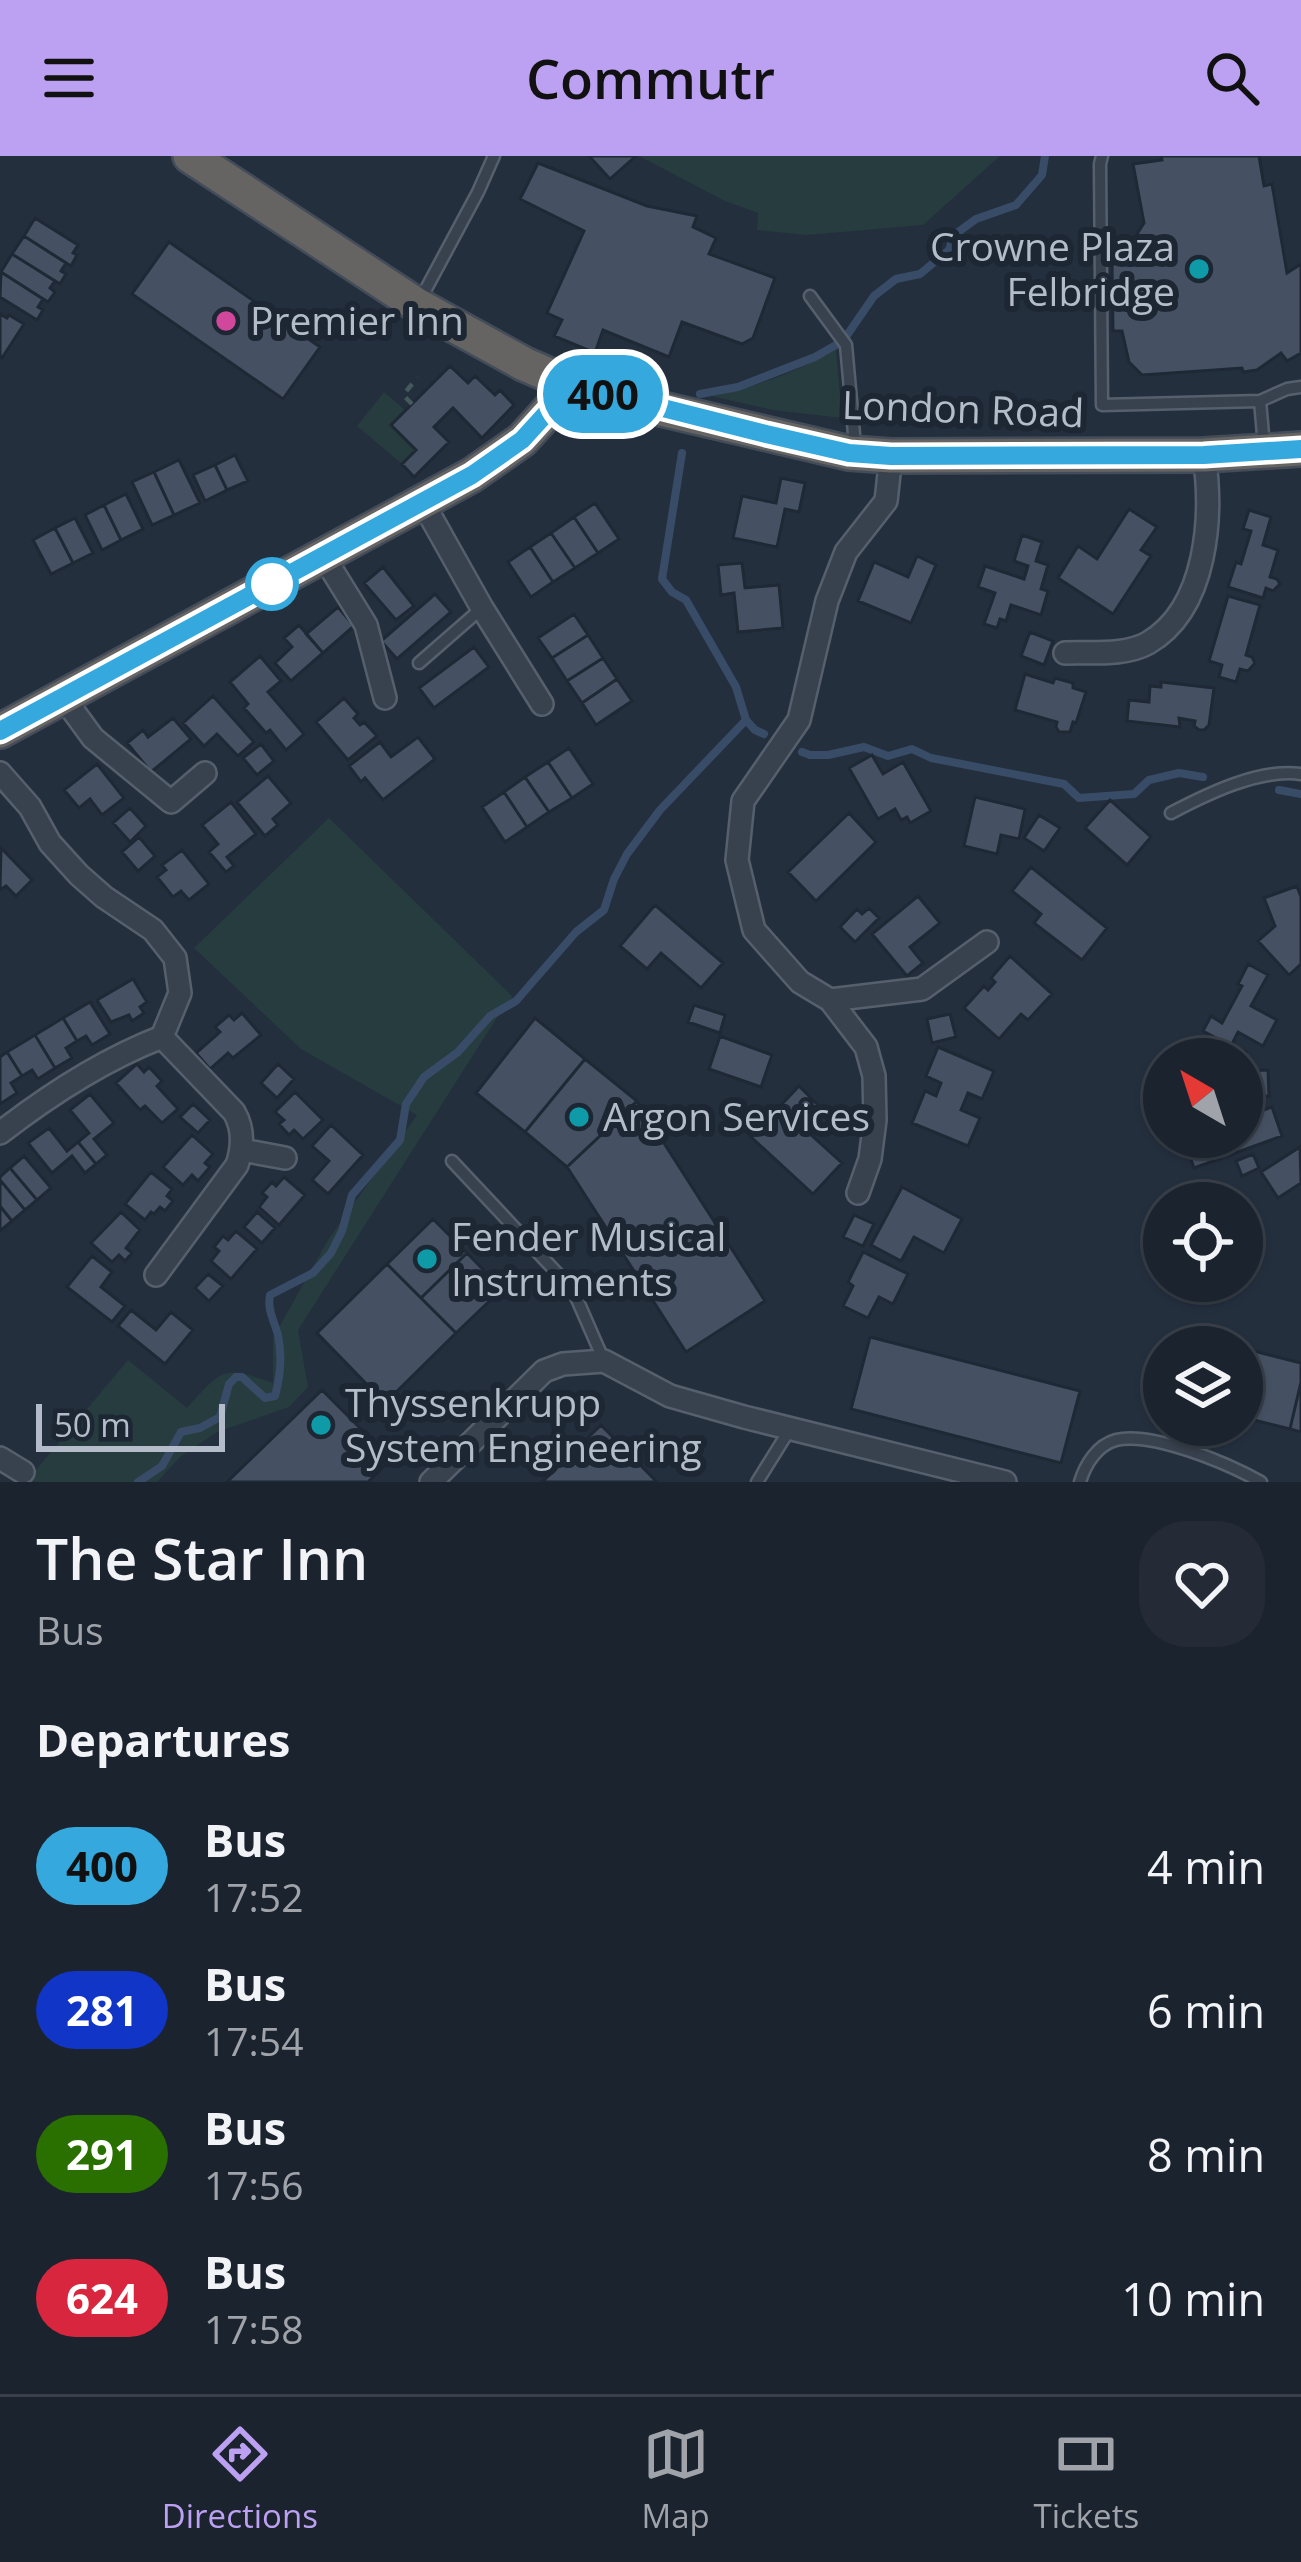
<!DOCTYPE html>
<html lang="en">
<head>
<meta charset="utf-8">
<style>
  :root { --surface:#1b232e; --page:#242b36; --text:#f1f3f6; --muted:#a0a4aa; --line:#39404a; --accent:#bca0f2 }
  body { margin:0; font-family:"Open Sans",sans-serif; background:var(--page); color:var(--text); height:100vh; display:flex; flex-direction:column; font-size:45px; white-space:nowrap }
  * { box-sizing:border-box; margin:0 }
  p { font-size:39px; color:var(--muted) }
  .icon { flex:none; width:66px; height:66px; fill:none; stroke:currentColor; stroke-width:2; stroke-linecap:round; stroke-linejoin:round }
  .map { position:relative; height:1326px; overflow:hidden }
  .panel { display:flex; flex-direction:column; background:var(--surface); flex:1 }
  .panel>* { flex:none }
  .badge { padding:0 24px; border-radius:39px; font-size:42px; line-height:78px }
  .needle { width:78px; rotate:321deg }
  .tools { position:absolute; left:1143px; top:882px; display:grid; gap:24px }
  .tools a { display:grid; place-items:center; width:120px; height:120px; border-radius:50%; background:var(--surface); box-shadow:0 3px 9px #0004,0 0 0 3px var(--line); font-size:60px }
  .scale { position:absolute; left:36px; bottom:30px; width:189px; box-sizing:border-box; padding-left:12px; border:6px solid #b4bcc9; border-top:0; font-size:33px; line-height:42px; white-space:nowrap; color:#b4bcc9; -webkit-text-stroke:9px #1d2633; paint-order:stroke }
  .map>.badge { position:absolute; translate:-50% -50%; box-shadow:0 0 0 6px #fff }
  h2 { padding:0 36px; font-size:45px; line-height:108px }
  .round { display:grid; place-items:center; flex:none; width:126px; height:126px; border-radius:48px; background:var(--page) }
  .summary { display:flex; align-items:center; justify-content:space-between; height:204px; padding:0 36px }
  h1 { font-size:57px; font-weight:600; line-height:90px }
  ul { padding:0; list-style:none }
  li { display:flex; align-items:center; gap:36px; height:144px; padding:0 36px }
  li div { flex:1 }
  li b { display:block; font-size:45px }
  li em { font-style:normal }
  li .badge { min-width:132px; font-weight:700; text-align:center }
  header { display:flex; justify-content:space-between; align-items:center; height:156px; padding:0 36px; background:var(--accent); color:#111; font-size:54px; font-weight:600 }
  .menu { display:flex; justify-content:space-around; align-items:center; height:168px; border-top:3px solid var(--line); background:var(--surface); font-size:33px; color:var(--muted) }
  .menu a { display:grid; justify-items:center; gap:6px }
  .menu .current { color:var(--accent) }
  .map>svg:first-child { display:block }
  .green { fill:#263c3f }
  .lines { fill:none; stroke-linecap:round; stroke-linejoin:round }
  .stream { stroke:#394c67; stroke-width:8 }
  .building { fill:#455162; stroke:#1f2835; stroke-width:3 }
  .service-casing { stroke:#565f6c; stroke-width:15 }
  .minor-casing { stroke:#565f6c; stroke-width:26 }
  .trunk-casing { stroke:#434c59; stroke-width:38 }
  .path { stroke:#44595c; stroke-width:4.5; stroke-dasharray:9 9; stroke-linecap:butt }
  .service { stroke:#38414e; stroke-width:10 }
  .minor { stroke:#38414e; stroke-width:21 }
  .trunk { stroke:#656462; stroke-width:33 }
  .line-casing { stroke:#fff; stroke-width:27 }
  .line { stroke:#35a9de; stroke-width:18 }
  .culture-dot { fill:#0f9aa8; stroke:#1d2633; stroke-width:4.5 }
  .hotel-dot { fill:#d1479c; stroke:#1d2633; stroke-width:4.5 }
  .stop-dot { fill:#fff; stroke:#35a9de; stroke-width:6 }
  .labels { text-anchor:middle; stroke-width:12; stroke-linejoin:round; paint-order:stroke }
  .poi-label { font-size:39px; fill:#b4bcc9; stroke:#1d2633; text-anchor:start }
  .street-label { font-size:39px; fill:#b4bcc9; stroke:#1d2633 }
</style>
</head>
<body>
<header><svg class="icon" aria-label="menu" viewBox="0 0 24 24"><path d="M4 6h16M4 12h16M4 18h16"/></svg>Commutr<svg class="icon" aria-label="search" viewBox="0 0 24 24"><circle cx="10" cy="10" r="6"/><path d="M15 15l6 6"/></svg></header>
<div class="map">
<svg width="1301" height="1326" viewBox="0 0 1301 1326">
  <rect width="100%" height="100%" fill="#242f3e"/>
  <path class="green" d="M639,0H1000L923,69L807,79L757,74L758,57L725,45Z
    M836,194L842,262L773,254L711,240C754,232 798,215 836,194Z
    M384,236L406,255L392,269L416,294L402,308L357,270Z
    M329,662L513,841L498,860L298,1174L308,1231L289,1251L217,1276L180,1301L157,1326H26L128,1204L187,1252C222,1213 222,1209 273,1227V1182L328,1084L417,959L301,893L194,792Z"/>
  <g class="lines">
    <path class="stream" d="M700,238L738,231L815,201L843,185L874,140L896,123L920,118L949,94L954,79L976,63L1016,49L1042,19L1045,0
      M682,297L662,423L672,436L686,444L736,531L746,564
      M802,596L810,599H828L864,591L888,600L912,593L931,602L1064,628L1079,642L1134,638L1149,624L1179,617L1203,621
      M1279,634L1301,638
      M138,1326L162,1310L181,1276L200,1272L220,1261L229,1228L236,1221H242L265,1242L275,1240C281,1219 282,1199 278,1179C274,1164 267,1154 270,1139L313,1117L331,1097L342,1075L352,1039L400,984L406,948L424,921L458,896L490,860L516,845L576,776L604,754L614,723L627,698L660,654L746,564L755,574L764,578"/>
  </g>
  <path class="building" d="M589,0H636L610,23Z
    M1161,0H1259L1264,30L1272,28L1287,117L1301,108V197L1287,205L1281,197L1257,214L1243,216L1242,212L1142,219L1129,206L1122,175H1113L1112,109L1123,100L1144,67L1133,8L1162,4Z
    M538,7L647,50L697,60L693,71L716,82L709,98L775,122L753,182L742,188L682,166L669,201L603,174L595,197L554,180L562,164L547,157L584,75L520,43Z
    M35,62L78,89L73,97L77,99L71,110L24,80Z
    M24,80L66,107L61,115L66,118L60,128L12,98Z
    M169,86L320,191L283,243L132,138Z
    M12,98L55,125L50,132L55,136L48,146L1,116Z
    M1,116L43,143L38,151L43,154L37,164L0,141Z
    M0,158L7,162L9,159L24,168L2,202L0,200Z
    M450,210L468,227L475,220L495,239L500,234L514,249L482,282L453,252L434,271L449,286L414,321L402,308L416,294L391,269Z
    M235,299L248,325L227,334L215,309Z
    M179,304L200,347L174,359L154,316Z
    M215,309L227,334L205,345L193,319Z
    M154,316L174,359L152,369L132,326Z
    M781,322L805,327L799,356L785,353L777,391L733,382L742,340L776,347Z
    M126,338L143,373L121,384L104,349Z
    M595,347L619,383L598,397L574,361Z
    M104,349L121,384L102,394L85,359Z
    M1129,353L1157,371L1141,394L1151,400L1113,458L1058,422L1078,390L1097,403Z
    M1249,354L1271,361L1263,389L1278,394L1270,421L1277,423L1280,428L1273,435L1266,432L1263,442L1228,431L1236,406L1241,408L1251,375L1243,373Z
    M574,361L598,397L575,412L551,377Z
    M75,362L93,397L73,407L55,372Z
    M55,372L73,407L51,418L33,384Z
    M551,377L575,412L553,426L530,391Z
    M1022,379L1042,386L1036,405L1048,409L1041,433L1048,435L1041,459L1011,449L1006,465L1000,463L997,472L984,468L995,437L978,431L985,410L1024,423L1028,410L1014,405Z
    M530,391L553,426L531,441L508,406Z
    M917,400L936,409L911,467L858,445L874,406L908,421Z
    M742,407L745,432L779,429L783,472L738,476L734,437L721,439L718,409Z
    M383,411L414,450L396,464L364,427Z
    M435,438L451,456L397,503L381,485Z
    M1228,440L1260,449L1246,499L1252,501L1255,507L1248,515L1240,513L1236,526L1219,521L1222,509L1209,505Z
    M338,451L354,470L323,497L306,478Z
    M574,458L588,479L552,502L538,482Z
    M299,469L323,497L291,525L275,507L292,491L284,482Z
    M1030,476L1053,485L1044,509L1021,500Z
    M588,479L603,502L567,525L552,502Z
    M474,491L489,511L434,552L419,532Z
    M260,500L281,525L268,536L304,578L286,594L270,574L266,577L244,552L248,548L230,526Z
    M603,502L617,523L582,547L567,525Z
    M1025,518L1053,527L1055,522L1073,527V532L1086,536L1076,567L1073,566L1070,576H1059L1056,571L1057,566L1015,554Z
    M617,523L632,545L596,569L582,547Z
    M1161,526L1214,532L1209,569L1204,574H1199L1194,570L1195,565L1179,562L1180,571L1127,565L1129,544L1149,546L1150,530L1161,531Z
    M213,540L254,586L238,600L217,578L204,590L183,567Z
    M344,542L358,558L354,562L360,569L364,566L377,580L348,604L316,566Z
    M173,562L191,583L151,616L127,587L143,574L148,581Z
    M418,581L435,603L383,644L365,622L361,626L349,610L380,586L391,601Z
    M261,588L274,605L257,619L243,602Z
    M569,592L593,628L572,642L548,606Z
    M872,599L883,618L903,606L931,655L910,667L907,661L901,664L895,653L878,663L849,612Z
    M548,606L572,642L549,656L525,621Z
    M97,608L124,642L102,659L90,643L79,652L64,634Z
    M268,620L291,647L273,663L278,669L265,680L237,646Z
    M525,621L549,656L527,671L504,636Z
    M504,636L527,671L505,686L482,651Z
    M975,641L1025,653L1019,683L1001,679L997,698L964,690Z
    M1110,644L1151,681L1127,709L1085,672Z
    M231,646L256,678L227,701L234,710L226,716L209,696L218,688L202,669Z
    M130,652L146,670L130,686L113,667Z
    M849,657L876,686L816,745L788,716Z
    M1039,659L1060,672L1044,695L1024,682Z
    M139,681L155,700L138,715L122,696Z
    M1,692L32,724L16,740L6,730L0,734Z
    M182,694L209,728L189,744L181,735L173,741L157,721L166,714L162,709Z
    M1031,711L1107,772L1082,804L1034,767L1041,758L1012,735Z
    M1297,730L1301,741V808L1289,819L1258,785L1275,770L1264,742Z
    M918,740L940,767L910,791L923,807L907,820L872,778Z
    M655,749L723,807L701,832L661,797L647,813L620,790Z
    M869,752L879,762L855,786L840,771L857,753L862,758Z
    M1010,800L1052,838L1028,864L1021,858L999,883L964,852L984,830L988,834L995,826L991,822Z
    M1248,808L1268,819L1251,850L1277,864L1263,890L1238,876L1231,890L1203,875L1211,860L1222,867L1242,830L1238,828Z
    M133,823L147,846L140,851L144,857L132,865L129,859L111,866L97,844Z
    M90,846L110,878L92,889L86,880L77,885L63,862Z
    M694,849L725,859L720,877L688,866Z
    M242,857L261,879L233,902L228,897L210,913L196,897L220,876L215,871L229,859L234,864Z
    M950,858L956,881L932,887L927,863Z
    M63,862L77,885L66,892L72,902L55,912L35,879Z
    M535,862L585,903L525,976L476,937Z
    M35,879L55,912L38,923L32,914L22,920L7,896Z
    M720,880L772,899L761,931L709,913Z
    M1196,882L1246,896L1247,915L1268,914L1269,940L1242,942V903H1208L1192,899Z
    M938,891L994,915L982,943L968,937L961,954L980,962L968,990L912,967L925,935L936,940L941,927L926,920Z
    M7,896L22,920L11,927L17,937L0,948V901Z
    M585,903L637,945L567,1011L525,976Z
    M137,908L144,916L149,911L162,925L157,930L178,953L162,967L145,950L140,954L116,927Z
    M278,908L294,923L277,942L261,927Z
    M799,930L817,948L799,968L842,1007L813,1038L751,981Z
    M295,936L323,964L303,983L294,974L289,979L279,968L284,964L275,956Z
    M90,938L114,967L94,983L107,999L96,1008L78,986L89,977L70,954Z
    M637,945L765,1145L686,1196L567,1011Z
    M193,948L210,964L198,977L180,961Z
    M1272,951L1282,980L1194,1012L1188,995L1226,981H1242V962Z
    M331,969L363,999L328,1038L312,1024L329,1005L312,990Z
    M49,972L67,995L78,986L96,1008L85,1017L72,1000L52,1017L28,987Z
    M192,979L213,998L205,1007L210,1011L198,1025L192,1019L183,1029L163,1011Z
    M1300,991L1301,1027L1278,1042L1261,1016Z
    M1253,998L1259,1012L1242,1020L1236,1005Z
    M24,1000L51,1032L37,1044L10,1012Z
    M10,1012L37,1044L25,1054L0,1024V1021Z
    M151,1016L172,1033L167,1040L173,1045L165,1055L160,1051L154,1058L151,1056L145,1064L125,1048Z
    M284,1021L305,1039L279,1069L259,1051L267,1041L262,1037L272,1026L276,1030Z
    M0,1024L25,1054L12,1065L0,1050Z
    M902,1031L962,1063L944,1097L914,1081L901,1105L871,1089Z
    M0,1050L12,1065L0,1075Z
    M121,1056L140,1074L126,1092L132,1097L125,1105L119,1099L112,1106L91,1087Z
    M257,1056L275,1072L262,1087L244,1071Z
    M854,1059L874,1068L863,1090L843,1081Z
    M433,1063L467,1097L421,1142L387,1108Z
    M236,1075L257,1093L231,1123L211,1105L219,1095L214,1091L223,1080L228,1084Z
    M863,1096L908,1118L893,1148L879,1141L868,1162L843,1150L853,1130L848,1126Z
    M467,1097L502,1133L456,1177L421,1142Z
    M92,1100L112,1116L101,1131L125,1150L112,1166L67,1131Z
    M387,1108L456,1177L385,1247L317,1177Z
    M208,1118L223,1130L209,1145L195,1132Z
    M131,1154L156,1174L171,1156L193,1174L165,1208L118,1170Z
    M1195,1180L1234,1190V1191H1193Z
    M870,1181L1080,1235L1061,1307L851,1253Z
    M1242,1192L1301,1207V1226L1290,1273L1242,1261Z
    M1301,1226V1276L1290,1273Z
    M322,1234L391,1303L368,1326H227Z
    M601,1269L657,1326H542Z"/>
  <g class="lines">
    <g class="service-casing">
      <path id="service" d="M1102,0L1100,8L1102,249L1260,245L1264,290
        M810,140L846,189L854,278L850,294
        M419,146L478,36L494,0
        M1260,245L1287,233L1301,231
        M419,507L482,452
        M1171,657C1207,638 1260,612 1301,618
        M452,1005L573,1134L604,1205
        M757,1326L790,1273
        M1080,1326C1085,1309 1097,1289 1116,1284C1152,1275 1229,1308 1261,1326"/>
    </g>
    <g class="minor-casing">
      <path id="minor" d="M423,347L482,452L542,548
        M322,398L366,469L385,542
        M1065,497C1091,496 1125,500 1148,487C1208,452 1213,359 1204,299
        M63,541L93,582L171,646L205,617
        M0,617L30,651L50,687L79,719L104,741L153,774L175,802L180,837L162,881C105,903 49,939 0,977
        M830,844L922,833L987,786
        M242,994L285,1002
        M858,1037L870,1003L875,964L874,920L866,891L830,844L800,826L754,774L737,704L743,645L799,564L827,445L846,396L886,345L891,300
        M156,1119L237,1009C243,991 244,973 234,956L162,881
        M0,1302L23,1316
        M431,1326L544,1215L563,1208L604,1205L670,1240L744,1261L1005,1326"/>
    </g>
    <g class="trunk-casing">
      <path id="trunk" d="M190,0L417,149L524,208L572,229L623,244L849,297L891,300L1204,299L1301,293
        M0,575L472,319L522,284L572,229"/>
    </g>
    <path class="path" d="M412,248L403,239L418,221"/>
    <use href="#service" class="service"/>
    <use href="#minor" class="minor"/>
    <use href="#trunk" class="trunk"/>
  </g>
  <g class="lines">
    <g class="line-casing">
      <path id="line" d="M0,575L472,319L522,284L572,229L766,278L849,297L891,300L1204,299L1301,293"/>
    </g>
    <use href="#line" class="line"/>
  </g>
  <g class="culture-dot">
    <circle cx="1199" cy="113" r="12"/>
    <circle cx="579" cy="961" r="12"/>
    <circle cx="427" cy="1103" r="12"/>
    <circle cx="321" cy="1269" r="12"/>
  </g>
  <circle class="hotel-dot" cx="226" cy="165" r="12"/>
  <circle class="stop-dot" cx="272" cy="428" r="24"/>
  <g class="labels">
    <g class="poi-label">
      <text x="1175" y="105" text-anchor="end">Crowne Plaza<tspan x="1175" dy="45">Felbridge</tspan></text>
      <text x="250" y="179">Premier Inn</text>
      <text x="603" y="975">Argon Services</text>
      <text x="451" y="1095">Fender Musical<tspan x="451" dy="45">Instruments</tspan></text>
      <text x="345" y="1261">Thyssenkrupp<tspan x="345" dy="45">System Engineering</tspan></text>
    </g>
    <g class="street-label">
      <text transform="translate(963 253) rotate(2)" y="14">London Road</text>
    </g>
  </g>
</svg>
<div class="tools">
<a><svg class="needle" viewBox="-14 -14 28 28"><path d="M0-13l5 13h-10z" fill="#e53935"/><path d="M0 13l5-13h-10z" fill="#a0a4aa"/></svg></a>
<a><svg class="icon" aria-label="locate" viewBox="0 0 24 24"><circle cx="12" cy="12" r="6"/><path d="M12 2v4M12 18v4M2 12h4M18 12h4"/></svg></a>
<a><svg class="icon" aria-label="layers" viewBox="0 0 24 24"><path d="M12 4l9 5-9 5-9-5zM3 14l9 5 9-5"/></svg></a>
</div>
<div class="scale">50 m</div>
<b class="badge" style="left:603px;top:238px;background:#35a9de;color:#111">400</b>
</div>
<section class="panel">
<div class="summary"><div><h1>The Star Inn</h1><p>Bus</p></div><a class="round"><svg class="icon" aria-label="heart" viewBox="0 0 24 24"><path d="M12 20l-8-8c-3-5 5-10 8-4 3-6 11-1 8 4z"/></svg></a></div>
<h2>Departures</h2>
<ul>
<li><span class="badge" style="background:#35a9de;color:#111">400</span><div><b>Bus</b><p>17:52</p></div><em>4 min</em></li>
<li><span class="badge" style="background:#1135c6;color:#fff">281</span><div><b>Bus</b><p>17:54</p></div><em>6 min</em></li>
<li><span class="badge" style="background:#297000;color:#fff">291</span><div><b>Bus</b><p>17:56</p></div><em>8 min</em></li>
<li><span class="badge" style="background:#d7263d;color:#fff">624</span><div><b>Bus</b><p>17:58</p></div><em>10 min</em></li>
</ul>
</section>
<nav class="menu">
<a class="current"><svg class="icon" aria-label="directions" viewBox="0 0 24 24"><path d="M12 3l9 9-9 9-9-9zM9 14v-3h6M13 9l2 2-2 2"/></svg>Directions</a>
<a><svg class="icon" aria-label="map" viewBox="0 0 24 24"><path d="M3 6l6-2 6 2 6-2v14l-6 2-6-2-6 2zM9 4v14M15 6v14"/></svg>Map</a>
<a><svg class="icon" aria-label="tickets" viewBox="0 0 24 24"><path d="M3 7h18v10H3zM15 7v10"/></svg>Tickets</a>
</nav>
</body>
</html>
